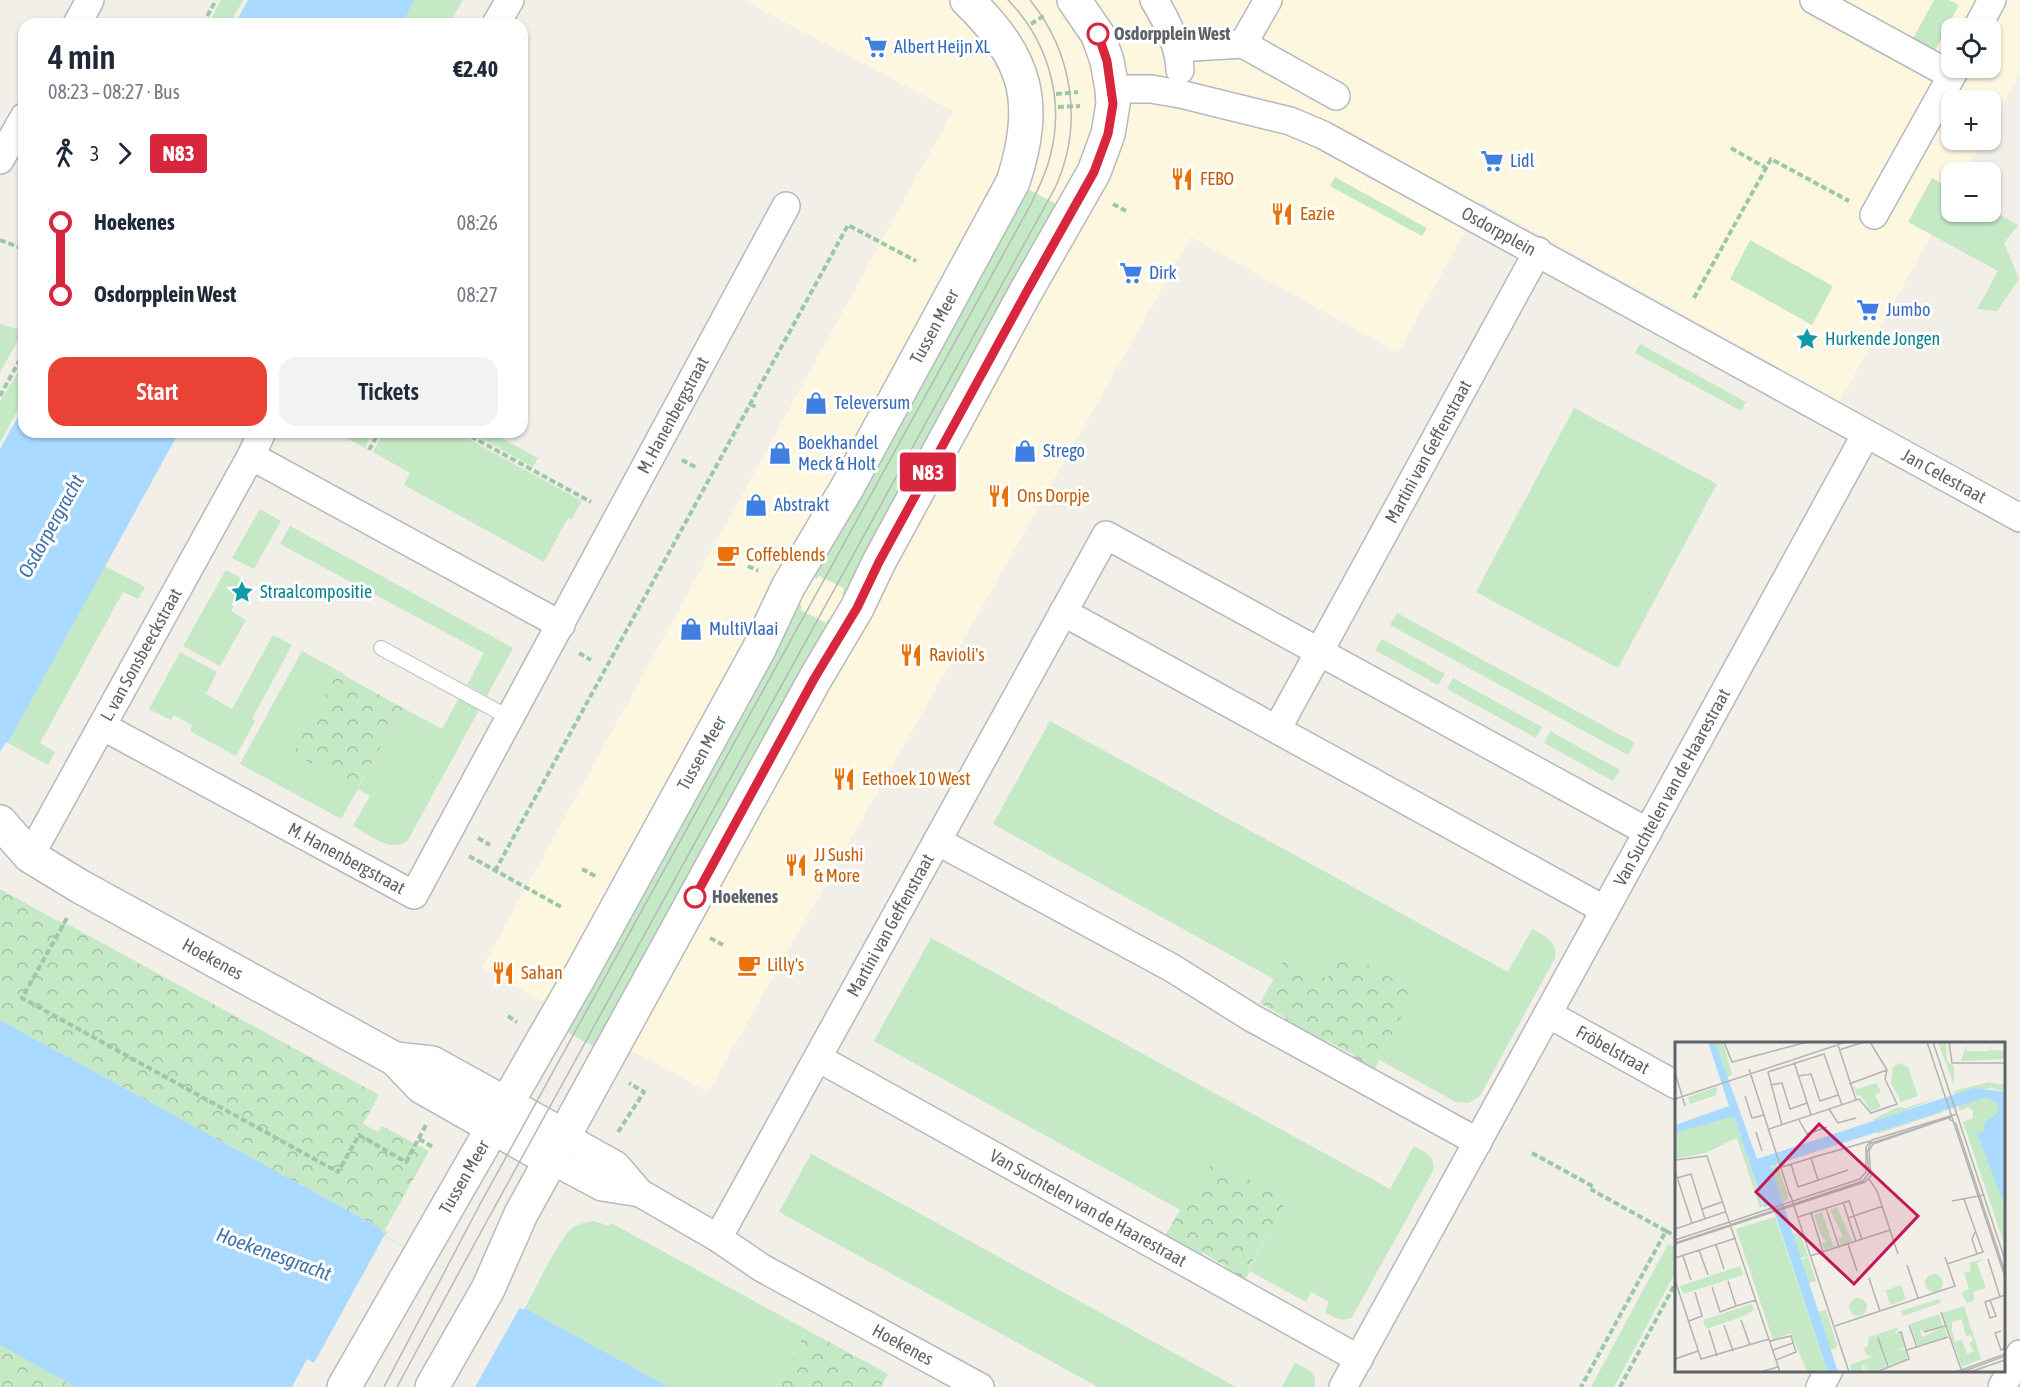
<!DOCTYPE html>
<html lang="en">
<head>
<meta charset="utf-8">
<style>
  :root { --surface:#fff; --page:#f2f2f3; --text:#1f2937; --muted:#747a83; --accent:#ea4335 }
  body { margin:0; font-family:"Asap Condensed",sans-serif; background:var(--page); color:var(--text); height:100vh; display:flex; flex-direction:column; font-size:22px; white-space:nowrap }
  * { box-sizing:border-box; margin:0 }
  p { font-size:20px; color:var(--muted) }
  .icon { flex:none; width:33px; height:33px; fill:none; stroke:currentColor; stroke-width:2; stroke-linecap:round; stroke-linejoin:round }
  .map { position:relative; flex:1; overflow:hidden }
  .sheet { position:absolute; left:18px; top:18px; width:510px; height:420px; display:flex; flex-direction:column; background:var(--surface); border-radius:18px; box-shadow:0 2px 4px #0004 }
  .sheet>* { flex:none }
  .badge { padding:0 12px; border-radius:4px; font-size:21px; line-height:39px }
  .fabs { position:absolute; left:1941px; top:18px; display:grid; gap:12px }
  .fabs a { display:grid; place-items:center; width:60px; height:60px; border-radius:12px; background:var(--surface); box-shadow:0 2px 4px #0004; font-size:30px }
  .map>.badge { position:absolute; translate:-50% -50%; box-shadow:0 0 0 3px #fff }
  .legs { display:flex; align-items:center; gap:9px; height:66px; padding:0 30px; font-size:20px }
  .legs p { margin-inline-start:auto }
  .summary { display:flex; align-items:center; justify-content:space-between; height:102px; padding:0 30px }
  h1 { font-size:33px; font-weight:600; line-height:45px }
  .button { display:flex; gap:12px; margin-top:auto; padding:12px 30px }
  .button a { flex:1; height:69px; border-radius:18px; background:var(--accent); color:#fff; font-size:24px; font-weight:600; line-height:69px; text-align:center }
  .button a+a { background:var(--page); color:var(--text) }
  ul { padding:0 30px; list-style:none }
  li { display:flex; align-items:center; gap:21px; height:72px; font-size:22px }
  li i { display:grid; place-items:center; width:9px; height:100%; margin:0 8px; background:currentColor }
  li i::after { content:''; width:15px; height:15px; margin:-8px; border:4px solid; border-radius:50%; background:var(--surface) }
  li p { margin-inline-start:auto }
  li:first-child i { background:linear-gradient(#0000 50%,currentColor 0) }
  li:last-child i { background:linear-gradient(currentColor 50%,#0000 0) }
  .map>svg:first-child { display:block }
  .commercial { fill:#fef7e0; fill-rule:evenodd }
  .green { fill:#c5e8c5 }
  .forest { fill:url(#forest-crowns) }
  .water { fill:#aadaff }
  .pier { fill:#f1efe8 }
  .lines { fill:none; stroke-linecap:round; stroke-linejoin:round }
  .lane-casing { stroke:#b5b8bc; stroke-width:16 }
  .street-casing { stroke:#b5b8bc; stroke-width:30 }
  .secondary-casing { stroke:#b6babf; stroke-width:36 }
  .path { stroke:#9cc7a9; stroke-width:4; stroke-dasharray:6 3; stroke-linecap:butt }
  .lane { stroke:#fff; stroke-width:14 }
  .street { stroke:#fff; stroke-width:27 }
  .secondary { stroke:#fff; stroke-width:33 }
  .tram { stroke:#b6b7b8; stroke-width:1.5 }
  .line-1-casing { stroke:#fff; stroke-width:14 }
  .line-1 { stroke:#d7263d; stroke-width:9 }
  .stop-1-dot { fill:#fff; stroke:#d7263d; stroke-width:3 }
  .labels { text-anchor:middle; stroke-width:6; stroke-linejoin:round; paint-order:stroke }
  .stop-label { font-size:18px; font-weight:bold; fill:#5f6368; stroke:#fff; text-anchor:start }
  .shop-label { font-size:18px; fill:#366cbe; stroke:#fff; text-anchor:start }
  .food-label { font-size:18px; fill:#c56008; stroke:#fff; text-anchor:start }
  .street-label { font-size:18px; fill:#5f6368; stroke:#fff }
  .culture-label { font-size:18px; fill:#0d838f; stroke:#fff; text-anchor:start }
  .water-label { font-size:20px; font-style:italic; fill:#4174aa; stroke:#fff }
  .inset-road { fill:none; stroke:#b3b3b1; stroke-width:1.5 }
  .view { fill:#c2185b; fill-opacity:0.15; stroke:#c2185b; stroke-width:3 }
  .inset-edge { fill:none; stroke:#5f6368; stroke-width:3 }
</style>
</head>
<body>
<div class="map">
<svg width="2020" height="1387" viewBox="0 0 2020 1387">
  <defs>
    <pattern id="forest-crowns" width="20" height="18" patternUnits="userSpaceOnUse" patternTransform="scale(1.5)"><rect width="20" height="18" fill="#c5e8c5"/><path d="M2 6a3 3 0 1 1 6 0M12 15a3 3 0 1 1 6 0" fill="none" stroke="#a3c0a4"/></pattern>
  </defs>
  <rect width="100%" height="100%" fill="#f1efe8"/>
  <path class="commercial" d="M743,0H2020V73L1991,127L1990,100H1952V140H1984L1965,172H1952L1951,198L1840,401L1481,202L1398,353L1191,237L708,1092L482,968L953,111ZM1952,28H1990V68H1952Z"/>
  <path class="green" d="M221,0H243L230,24H208Z
    M415,0H463L449,24H402Z
    M1934,0H1949L1959,5L1931,58L1909,46Z
    M1335,177L1427,228L1422,236L1330,186Z
    M1932,178L1951,189L1952,212H1990L1991,210L2018,225L2004,243L2019,279L1997,311L1977,309L1998,271L1908,222Z
    M1022,186L1066,209L852,599L842,594L844,588L819,576L817,579L806,573Z
    M1750,240L1833,286L1812,325L1730,279Z
    M24,321V330L0,372V324L21,330Z
    M1640,344L1746,402L1741,411L1635,353Z
    M24,362V399L0,442V402Z
    M1574,408L1717,484L1618,668L1476,592Z
    M335,432H373L365,448Z
    M384,432H456L582,501L571,520L568,518L544,562L404,485L410,473L373,452Z
    M470,432H490L538,458L533,467Z
    M260,509L281,521L254,569L232,558Z
    M290,526L513,648L487,696L467,685L484,653L280,544Z
    M105,566L145,587L138,599L123,592L40,743L55,752L48,765L8,743Z
    M226,570L246,581L231,611L246,620L220,666L183,646Z
    M791,600L802,606L801,610L826,623L828,619L838,625L600,1050L562,1029Z
    M1397,613L1635,743L1628,755L1390,625Z
    M273,635L292,645L252,719L255,721L236,756L190,731L192,725L174,715L171,720L149,709L180,652L217,672L206,694L232,709Z
    M1382,639L1445,674L1438,685L1375,650Z
    M302,651L346,675L345,676L338,672L358,788L403,708L442,729L459,698L479,710L408,840C392,855 368,834 353,826L370,796L358,789L341,819L240,764Z
    M1453,678L1542,727L1536,738L1447,689Z
    M1050,721L1508,972L1532,929C1545,936 1558,942 1555,958L1480,1096L1469,1103L1456,1102L1378,1059L1415,991L1343,951L1327,980L1286,957L1274,979L993,824Z
    M1550,731L1620,770L1613,781L1544,743Z
    M931,938L1390,1189L1414,1146C1425,1152 1436,1156 1433,1171L1352,1317C1342,1323 1334,1317 1325,1312L1329,1302L1311,1292L1306,1302L1248,1270L1286,1201L1184,1212L874,1041Z
    M811,1154L813,1155L1236,1387H1098L779,1212Z
    M594,1221L609,1226L611,1223L807,1330L776,1387H669L525,1308C536,1288 556,1244 571,1229C577,1224 586,1222 594,1221Z
    M1668,1244L1676,1248V1271L1614,1387H1591Z
    M1295,1363C1306,1368 1319,1373 1314,1387H1282Z"/>
  <path class="forest" d="M338,672L403,708L357,789L293,753Z
    M0,889L54,919L73,927L379,1095L363,1124L378,1132L382,1126L429,1151L385,1230L388,1232L386,1234L381,1231L382,1229L0,1020Z
    M1343,951L1415,991L1372,1074L1351,1062L1354,1055L1326,1040L1322,1047L1282,1025L1286,1018L1260,1003L1286,957L1327,979Z
    M1214,1160L1286,1201L1248,1269L1250,1271L1242,1285L1221,1274L1225,1266L1203,1253L1198,1261L1162,1241L1180,1210L1185,1212Z
    M807,1330L888,1374L881,1387H776Z
    M0,1345L75,1387H0Z"/>
  <path class="water" d="M248,0H415L402,24H235Z
    M24,406V432H179L8,743L6,742L0,752V449Z
    M0,1020L382,1229L381,1231L385,1234V1236L518,1309L520,1308L524,1310L525,1308L669,1387H357L307,1359L292,1387H75L0,1345Z"/>
  <path class="pier" d="M384,1236L519,1309L475,1387H357L314,1363Z"/>
  <g class="lines">
    <g class="lane-casing">
      <path id="lane" d="M381,648L510,718"/>
    </g>
    <g class="street-casing">
      <g id="street">
        <path d="M1154,0C1167,21 1179,45 1180,70"/>
        <path d="M1814,0L1951,75"/>
        <path d="M77,24L90,0"/>
        <path d="M496,24L510,0"/>
        <path d="M1977,28L1992,0"/>
        <path d="M1243,44L1268,0"/>
        <path d="M1177,48L1243,44L1336,96"/>
        <path id="s1" d="M1112,89H1151L1180,94L1290,121L1323,135L2020,518"/>
        <path d="M0,160L24,117"/>
        <path d="M1874,215L1956,68"/>
        <path d="M251,456L561,625"/>
        <path d="M1063,612L1605,910"/>
        <path id="s2" d="M102,726L414,895L786,206"/>
        <path id="s3" d="M1277,729L1538,251"/>
        <path d="M937,841L1172,968L1252,1018L1478,1142"/>
        <path id="s4" d="M30,856L251,456L262,432"/>
        <path id="s5" d="M1548,1014L1676,1085"/>
        <path id="s6" d="M818,1058L1359,1359"/>
        <path id="s7" d="M564,1136L616,1165L640,1193L718,1238L762,1268L980,1387"/>
        <path d="M551,1160L602,1187L640,1193"/>
        <path id="s8" d="M718,1238L1106,535L1648,832"/>
        <path id="s9" d="M1343,1387L1866,434"/>
        <path d="M1820,1387L1829,1370"/>
        <path d="M2002,1387L2020,1354"/>
      </g>
    </g>
    <g class="secondary-casing">
      <g id="secondary">
        <path id="s10" d="M0,822L30,856L81,887L395,1059L422,1087L551,1160"/>
        <path d="M395,1059L432,1063L564,1136"/>
        <path id="s11" d="M344,1387L578,979L759,649L788,587L847,488L1013,182C1039,102 1027,58 967,0"/>
        <path d="M432,1387L488,1289L521,1214L815,679L857,608L879,562L1025,293L1094,172L1108,134L1113,104L1112,89L1107,61L1098,35L1074,0"/>
      </g>
    </g>
    <path class="path" d="M203,24L216,0
      M1031,24L1045,15
      M1056,94L1078,92
      M1058,107L1080,106
      M1731,148L1766,168
      M1113,204L1126,211
      M0,240L24,249
      M1694,298L1771,159L1849,201
      M0,396L24,352
      M750,404L758,408
      M463,432L591,502
      M369,450L379,432
      M682,460L697,468
      M748,566L758,571
      M579,653L591,660
      M478,838L490,845
      M469,856L563,908
      M582,869L597,877
      M495,871L848,225L916,261
      M67,918L22,998L338,1172L359,1135L406,1162L426,1125
      M710,938L723,945
      M508,1016L517,1022
      M618,1132L644,1092L629,1083
      M419,1139L433,1147
      M1532,1153L1594,1187L1592,1190L1666,1231L1581,1387
      M1666,1231L1676,1236
      M1620,1387L1676,1282"/>
    <use href="#lane" class="lane"/>
    <use href="#street" class="street"/>
    <use href="#secondary" class="secondary"/>
    <path class="tram" d="M384,1387L478,1208L1031,204C1038,189 1046,174 1050,157C1065,101 1049,42 1008,0
      M397,1387L476,1241L1055,188C1084,125 1073,53 1030,0"/>
  </g>
  <g class="lines">
    <g class="line-1-casing">
      <path id="line-1" d="M695,897L814,679L857,608L879,562L1026,293L1094,172L1108,134L1113,104L1107,61L1098,34"/>
    </g>
    <use href="#line-1" class="line-1"/>
  </g>
  <defs>
    <g id="supermarket-bare" transform="scale(1.8)"><path d="M-6-5.5h2.5l.6 2H6L4.5 2H-2.5L-4.4-4H-6ZM-1.5 3.2a1.3 1.3 0 1 0 .1 0ZM3 3.2a1.3 1.3 0 1 0 .1 0Z" fill="#3f7fe0" stroke="#fff" stroke-width="2.5" paint-order="stroke"/></g>
    <g id="restaurant-bare" transform="scale(1.8)"><path d="M-5-6h1v4h1v-4h1v4h1v-4h1v5L-1.5 .5V6h-2V.5L-5-1ZM5-6V6H3V1.5H1.5Q1.5-4 5-6Z" fill="#e8710a" stroke="#fff" stroke-width="2.5" paint-order="stroke"/></g>
    <g id="sight-bare" transform="scale(1.8)"><path d="M0-6L1.8-2.2L6-1.7L2.9 1.2L3.7 5.4L0 3.3L-3.7 5.4L-2.9 1.2L-6-1.7L-1.8-2.2Z" fill="#0f9aa8" stroke="#fff" stroke-width="2.5" paint-order="stroke"/></g>
    <g id="shop-bare" transform="scale(1.8)"><path d="M-5-2.5h2.3a2.7 3.5 0 0 1 5.4 0H5L5.5 6h-11ZM-1.5-2.5h3a1.5 2.3 0 0 0-3 0Z" fill="#3f7fe0" stroke="#fff" stroke-width="2.5" paint-order="stroke"/></g>
    <g id="cafe-bare" transform="scale(1.8)"><path d="M-5.5-4.5H6V0H3Q3 3.5 0 3.5H-2.5Q-5.5 3.5-5.5 0ZM3-3.2v2h1.7v-2ZM-6 4.5H4V6H-6Z" fill="#e8710a" stroke="#fff" stroke-width="2.5" paint-order="stroke"/></g>
  </defs>
  <g fill-rule="evenodd">
    <use href="#supermarket-bare" x="876" y="47"/>
    <use href="#supermarket-bare" x="1492" y="161"/>
    <use href="#restaurant-bare" x="1182" y="179"/>
    <use href="#restaurant-bare" x="1282" y="214"/>
    <use href="#supermarket-bare" x="1131" y="273"/>
    <use href="#supermarket-bare" x="1868" y="310"/>
    <use href="#sight-bare" x="1807" y="339"/>
    <use href="#shop-bare" x="816" y="403"/>
    <use href="#shop-bare" x="1025" y="451"/>
    <use href="#shop-bare" x="780" y="453"/>
    <use href="#restaurant-bare" x="999" y="496"/>
    <use href="#shop-bare" x="756" y="505"/>
    <use href="#cafe-bare" x="728" y="555"/>
    <use href="#sight-bare" x="242" y="592"/>
    <use href="#shop-bare" x="691" y="629"/>
    <use href="#restaurant-bare" x="911" y="655"/>
    <use href="#restaurant-bare" x="844" y="779"/>
    <use href="#restaurant-bare" x="796" y="865"/>
    <use href="#cafe-bare" x="749" y="965"/>
    <use href="#restaurant-bare" x="503" y="973"/>
  </g>
  <g class="stop-1-dot">
    <circle cx="1098" cy="34" r="10"/>
    <circle cx="695" cy="897" r="10"/>
  </g>
  <g class="labels">
    <g class="stop-label">
      <text x="1114" y="40">Osdorpplein West</text>
      <text x="712" y="903">Hoekenes</text>
    </g>
    <g class="shop-label">
      <text x="894" y="53">Albert Heijn XL</text>
      <text x="1510" y="167">Lidl</text>
      <text x="1149" y="279">Dirk</text>
      <text x="1886" y="316">Jumbo</text>
      <text x="834" y="409">Televersum</text>
      <text x="798" y="449">Boekhandel<tspan x="798" dy="21">Meck &amp; Holt</tspan></text>
      <text x="1043" y="457">Strego</text>
      <text x="774" y="511">Abstrakt</text>
      <text x="709" y="635">MultiVlaai</text>
    </g>
    <g class="food-label">
      <text x="1200" y="185">FEBO</text>
      <text x="1300" y="220">Eazie</text>
      <text x="1017" y="502">Ons Dorpje</text>
      <text x="746" y="561">Coffeblends</text>
      <text x="929" y="661">Ravioli's</text>
      <text x="862" y="785">Eethoek 10 West</text>
      <text x="814" y="861">JJ Sushi<tspan x="814" dy="21">&amp; More</tspan></text>
      <text x="767" y="971">Lilly's</text>
      <text x="521" y="979">Sahan</text>
    </g>
    <g class="street-label">
      <text dy="6" stroke="none"><textPath href="#s1" startOffset="418">Osdorpplein</textPath></text>
      <text dy="6" stroke="none"><textPath href="#s11" startOffset="1214">Tussen Meer</textPath></text>
      <text dy="6" stroke="none"><textPath href="#s2" startOffset="900">M. Hanenbergstraat</textPath></text>
      <text dy="6" stroke="none"><textPath href="#s3" startOffset="316">Martini van Geffenstraat</textPath></text>
      <text dy="6" stroke="none"><textPath href="#s1" startOffset="926">Jan Celestraat</textPath></text>
      <text dy="6" stroke="none"><textPath href="#s4" startOffset="230">L. van Sonsbeeckstraat</textPath></text>
      <text dy="6" stroke="none"><textPath href="#s11" startOffset="728">Tussen Meer</textPath></text>
      <text dy="6" stroke="none"><textPath href="#s9" startOffset="684">Van Suchtelen van de Haarestraat</textPath></text>
      <text dy="6" stroke="none"><textPath href="#s2" startOffset="278">M. Hanenbergstraat</textPath></text>
      <text dy="6" stroke="none"><textPath href="#s8" startOffset="357">Martini van Geffenstraat</textPath></text>
      <text dy="6" stroke="none"><textPath href="#s10" startOffset="255">Hoekenes</textPath></text>
      <text dy="6" stroke="none"><textPath href="#s5" startOffset="74">Fröbelstraat</textPath></text>
      <text dy="6" stroke="none"><textPath href="#s11" startOffset="242">Tussen Meer</textPath></text>
      <text dy="6" stroke="none"><textPath href="#s6" startOffset="309">Van Suchtelen van de Haarestraat</textPath></text>
      <text dy="6" stroke="none"><textPath href="#s7" startOffset="400">Hoekenes</textPath></text>
    </g>
    <g class="culture-label">
      <text x="1825" y="345">Hurkende Jongen</text>
      <text x="260" y="598">Straalcompositie</text>
    </g>
    <g class="water-label">
      <text transform="translate(51 526) rotate(-61)" y="7">Osdorpergracht</text>
      <text transform="translate(274 1254) rotate(20)" y="7">Hoekenesgracht</text>
    </g>
  </g>
  <g transform="translate(1675 1042)">
    <rect width="330" height="330" fill="#f1efe8"/>
    <path d="M40,0H48L57,33L52,35ZM314,40L330,43V50L317,46V42L316,46L280,53L279,49ZM201,41L206,50L200,53L206,65L196,69L185,53L182,54L178,43L182,47ZM265,55L199,80L198,77L223,65L230,66ZM267,67L268,70L202,92L201,89ZM162,165L177,199L166,203L163,197L168,195L155,168ZM147,170L158,203L161,204L150,208L147,201L152,199L147,195L139,173ZM125,190L133,214L125,216L117,192ZM133,215L141,239L134,241L126,218ZM264,257L265,261L228,274L226,269ZM289,264L306,317L287,325L267,271ZM287,277L291,294L296,293L298,299L294,301L299,309L292,312L287,298L280,300L276,285L277,280ZM151,268L162,303L160,307H155L143,270ZM264,272L268,284L249,290L245,287L247,295L269,285L272,294L243,304L235,282ZM224,285L220,291L226,293L230,305L219,309L231,307L232,318L213,323L203,296L211,325L194,330L190,320L193,330L187,321V330H177L175,323L197,315L191,313L189,306L193,304L194,295Z" fill="#c5e8c5" fill-rule="evenodd"/>
    <path d="M263,0H271L272,19L279,24V43ZM291,3L292,9H314L316,3V8L329,9V17L286,19ZM224,21L233,25L243,54L226,60L216,41L218,25ZM42,45L41,53L15,62L13,55ZM308,53L317,55L329,68L330,204L288,80L298,76V69L293,65L285,69L283,62ZM58,73L66,94L88,164L85,166L62,96L30,111L0,117V91ZM102,121L113,153V158L107,160L96,126ZM100,175L153,330H132L116,291L98,298L61,187ZM309,217L302,221L311,246L298,250L299,259L291,261L287,250L294,247L289,231L296,229L294,221ZM65,224L68,233L8,252L5,244ZM250 241a9 9 0 1 1 18 0a9 9 0 1 1-18 0ZM226,243L231,257L215,263L211,249L203,251ZM174 265a9 9 0 1 1 18 0a9 9 0 1 1-18 0ZM77,262L79,268L69,274L31,287L28,278ZM288,266L296,290L292,292L287,276L277,280V296L269,277Z" fill="#c5e8c5"/>
    <path d="M33,0H40L82,117L299,46L330,50V164L302,92L309,89L310,80L324,70L322,61L312,55L96,124L163,330H153L97,163L89,165L59,74L0,91V83L54,64Z" fill="#aadaff"/>
    <path class="inset-road" d="M49,0L57,20L132,0M162,0L181,58M195,0L212,28M252,0L330,235M258,0L330,218M274,0L277,21H330M164,8L189,0M119,20L136,73M74,27L115,154M0,30L10,64M123,34L136,32L145,59L163,53M174,42L212,28M95,43L107,41L115,67L132,61M70,54L77,76L89,73M0,57L171,0M154,67L163,81L181,76M124,78L132,92L152,85M107,83L93,30L149,12L167,63M94,87L184,57L196,71L222,62L210,37L212,28M81,90L87,109M136,116L195,99M136,116L143,138M0,118L32,114L105,330M116,122L123,145L173,128M107,125L149,112M0,129L17,181M2,136L16,132L30,177M194,137L202,149L223,212M115,152L174,330M277,159L309,153M168,160L181,200M151,166L164,205M27,167L47,160M136,171L148,210M123,175L174,159L187,198M173,176L208,164M0,187L50,170M300,190L297,197L302,212M0,198L185,137L191,130V105L197,98L282,72M0,201L188,139L194,131L192,110L196,101L273,76L281,82L330,230M0,202L190,140L196,134L194,109L198,102L276,75M173,202L182,229M41,203L49,227M24,208L33,233M8,214L16,238M135,214L215,188M0,216L61,196M313,217L325,255M272,222L308,210L289,157M232,223L243,256M194,236L205,269M0,238L26,317L94,297M37,245L45,270L61,264L53,239M315,258L321,274L315,276L310,260L330,253M61,264L81,258M266,270L287,330M66,278L75,303M14,279L27,274L20,250M49,283L58,309M234,283L242,305M160,284L280,244L270,215M34,288L42,314M326,289L320,291L326,308L330,306M249,290L270,284M203,296L213,325M95,299L116,294L121,310L101,318M98,308L118,301M232,308L273,295M0,317L23,309M85,330L103,325M201,330L234,317L226,290L223,291M281,330L330,312M287,330L330,314M295,330L330,318"/>
    <path class="view" d="M144,82L243,174L179,242L81,150Z"/>
    <rect width="330" height="330" class="inset-edge"/>
  </g>
</svg>
<div class="fabs">
<a><svg class="icon" aria-label="locate" viewBox="0 0 24 24"><circle cx="12" cy="12" r="6"/><path d="M12 2v4M12 18v4M2 12h4M18 12h4"/></svg></a>
<a>+</a>
<a>−</a>
</div>
<b class="badge" style="left:928px;top:472px;background:#d7263d;color:#fff">N83</b>
<section class="sheet">
<div class="summary"><div><h1>4 min</h1><p>08:23 – 08:27 · Bus</p></div><b>€2.40</b></div>
<div class="legs"><svg class="icon" aria-label="walk" viewBox="0 0 24 24"><circle cx="13" cy="4" r="2"/><path d="M13 8l-2 6 4 7M11 14l-3 7M7 12l3-4h3l4 4"/></svg>3<svg class="icon" aria-label="forward" viewBox="0 0 24 24"><path d="M9 5l7 7-7 7"/></svg><b class="badge" style="background:#d7263d;color:#fff">N83</b></div>
<ul>
<li><i style="color:#d7263d"></i><b>Hoekenes</b><p>08:26</p></li>
<li><i style="color:#d7263d"></i><b>Osdorpplein West</b><p>08:27</p></li>
</ul>
<div class="button"><a>Start</a><a>Tickets</a></div>
</section>
</div>
</body>
</html>
